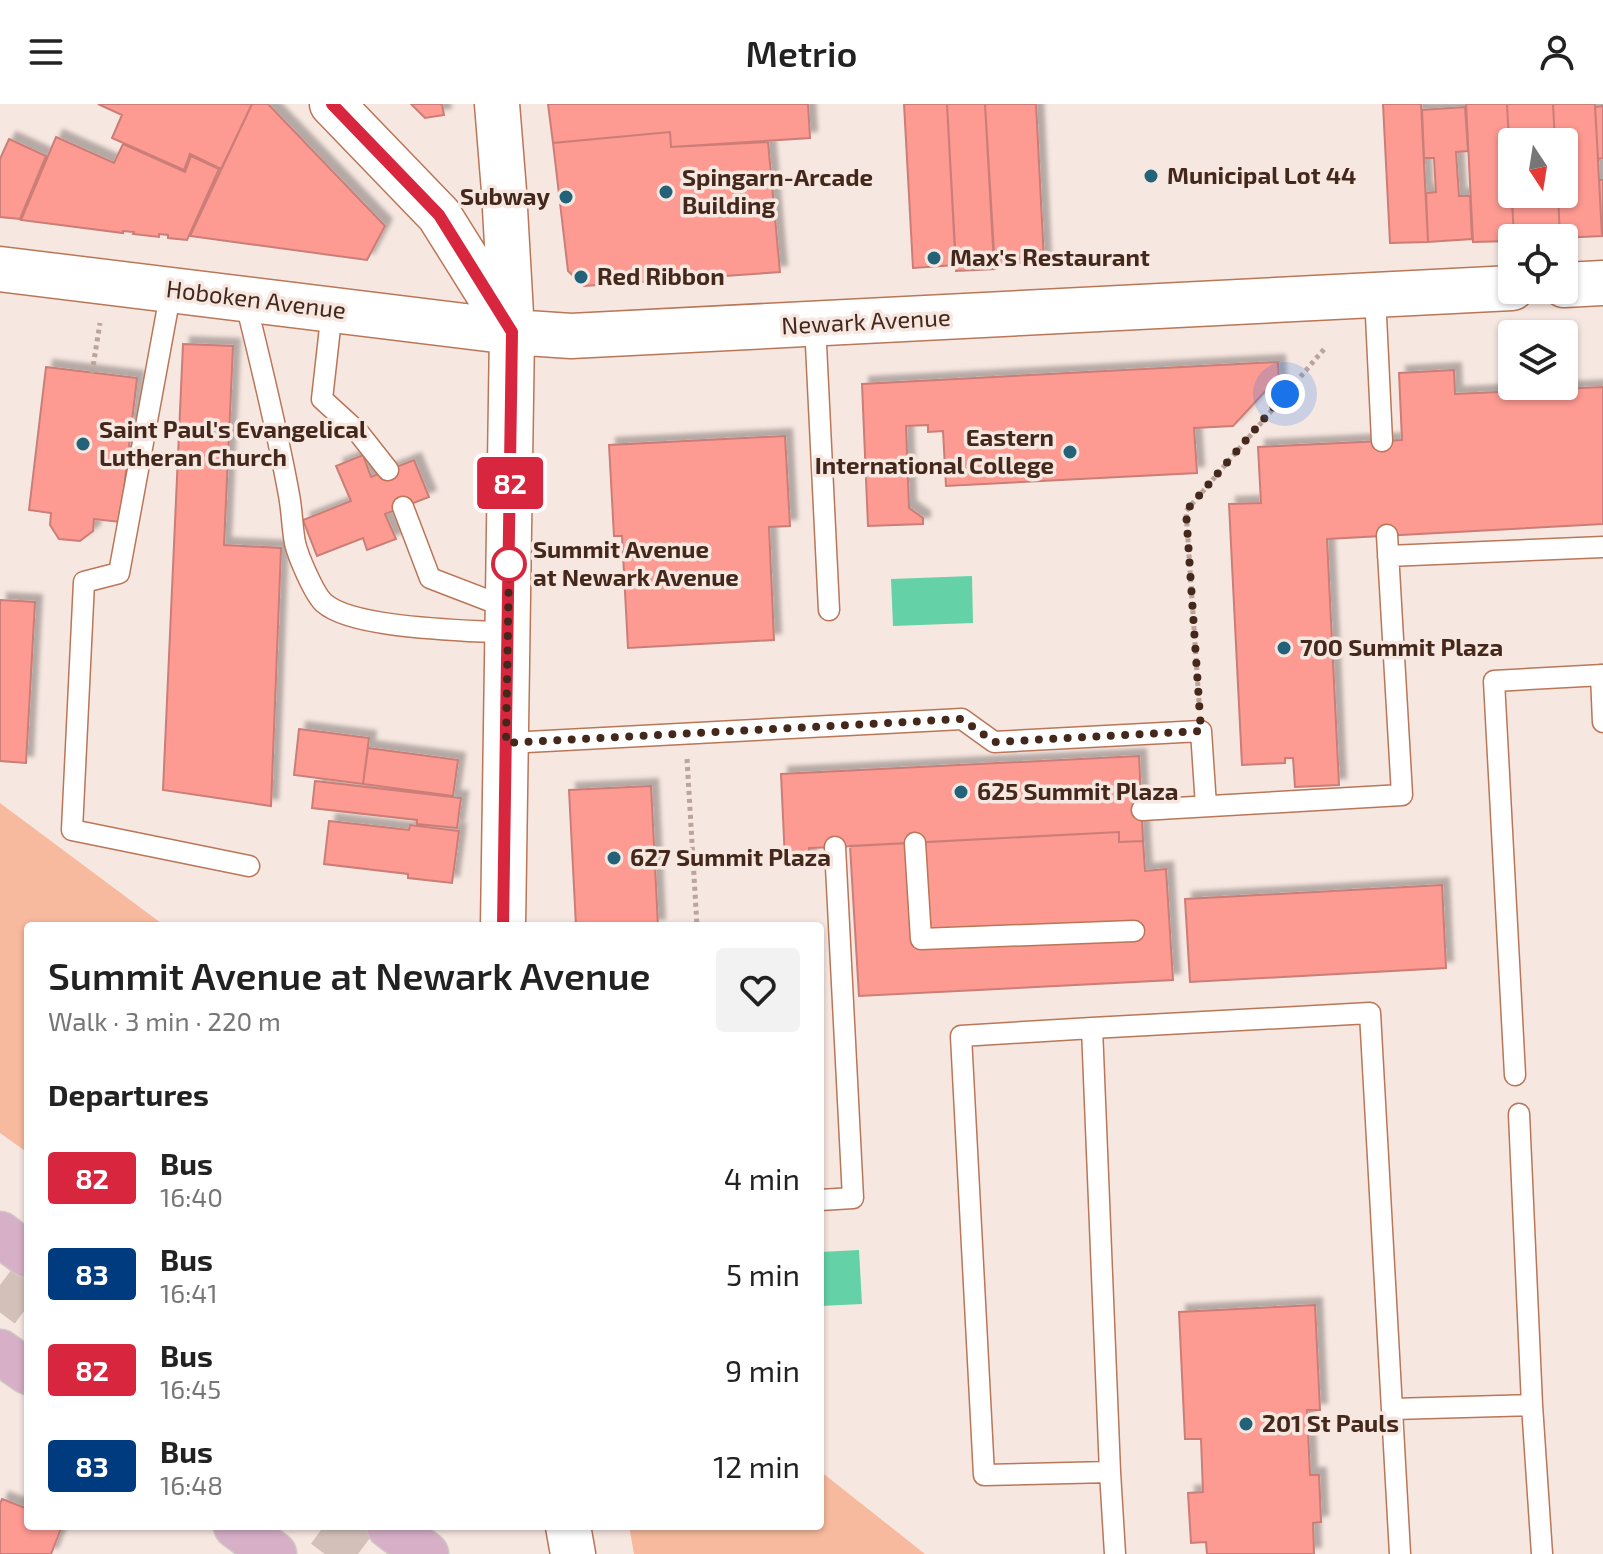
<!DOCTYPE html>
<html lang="en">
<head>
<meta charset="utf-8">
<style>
  :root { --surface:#fff; --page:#f2f2f2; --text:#222; --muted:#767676 }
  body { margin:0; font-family:"Exo 2",sans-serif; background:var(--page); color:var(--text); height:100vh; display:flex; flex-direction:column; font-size:30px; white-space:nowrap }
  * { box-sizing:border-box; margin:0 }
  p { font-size:26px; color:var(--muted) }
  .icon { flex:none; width:44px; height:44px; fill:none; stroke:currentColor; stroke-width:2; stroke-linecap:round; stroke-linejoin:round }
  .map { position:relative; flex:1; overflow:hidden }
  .sheet { position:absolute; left:24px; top:818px; width:800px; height:608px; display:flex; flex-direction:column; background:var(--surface); border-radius:8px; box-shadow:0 2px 6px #0004 }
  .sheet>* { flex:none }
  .badge { padding:0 16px; border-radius:6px; font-size:28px; line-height:52px }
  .needle { width:52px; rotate:168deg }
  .fabs { position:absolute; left:1498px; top:24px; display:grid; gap:16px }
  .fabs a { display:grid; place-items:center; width:80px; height:80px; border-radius:8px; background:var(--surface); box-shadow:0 2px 6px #0004; font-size:40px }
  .you { position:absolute; width:40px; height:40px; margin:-20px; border:6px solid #fff; border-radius:50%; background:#1a73e8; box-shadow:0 0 0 12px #1a73e833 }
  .map>.badge { position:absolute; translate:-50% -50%; box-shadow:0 0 0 4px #fff }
  h2 { padding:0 24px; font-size:30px; line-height:72px }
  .round { display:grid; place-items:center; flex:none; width:84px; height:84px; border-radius:8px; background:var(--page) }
  .headline { display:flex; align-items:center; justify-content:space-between; height:136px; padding:0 24px }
  h1 { font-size:38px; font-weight:600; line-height:60px }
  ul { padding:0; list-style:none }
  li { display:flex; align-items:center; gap:24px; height:96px; padding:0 24px }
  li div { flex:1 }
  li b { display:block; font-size:30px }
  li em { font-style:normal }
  li .badge { min-width:88px; font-weight:700; text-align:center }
  header { display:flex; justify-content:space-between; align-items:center; height:104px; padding:0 24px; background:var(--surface); font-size:36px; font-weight:600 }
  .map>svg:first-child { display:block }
  .green { fill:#f8ba9e }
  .water { fill:#64d2a6 }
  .building { fill:#fd9a92; stroke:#ca7e77; stroke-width:2; filter:url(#shadow) }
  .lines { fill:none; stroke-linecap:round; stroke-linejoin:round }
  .motorway-tunnel { stroke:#d3c1b9; stroke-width:44; stroke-dasharray:44 22; stroke-linecap:butt }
  .service-casing { stroke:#ba7657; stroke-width:23 }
  .secondary-casing { stroke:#ba7657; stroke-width:47 }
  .primary-casing { stroke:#cec7c4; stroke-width:47 }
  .path { stroke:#baa59d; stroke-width:5; stroke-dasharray:4 4; stroke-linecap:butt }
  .service { stroke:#fff; stroke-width:20 }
  .secondary { stroke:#fff; stroke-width:44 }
  .primary { stroke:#d7afc6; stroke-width:44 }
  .line-casing { stroke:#fff; stroke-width:18 }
  .line { stroke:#d7263d; stroke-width:12 }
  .walk { stroke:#44281b; stroke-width:8; stroke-dasharray:0 14.4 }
  .poi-dot { fill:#236278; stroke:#f7e7e1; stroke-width:3 }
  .stop-dot { fill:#fff; stroke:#d7263d; stroke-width:4 }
  .labels { text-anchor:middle; stroke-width:7; stroke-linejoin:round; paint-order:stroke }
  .poi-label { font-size:24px; font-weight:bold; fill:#44281b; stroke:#f7e7e1; text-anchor:start }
  .street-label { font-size:24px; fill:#44281b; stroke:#f7e7e1 }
  .stop-label { font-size:24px; font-weight:bold; fill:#44281b; stroke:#f7e7e1; text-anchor:start }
</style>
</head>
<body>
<header><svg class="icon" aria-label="menu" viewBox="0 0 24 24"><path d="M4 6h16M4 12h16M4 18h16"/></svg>Metrio<svg class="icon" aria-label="person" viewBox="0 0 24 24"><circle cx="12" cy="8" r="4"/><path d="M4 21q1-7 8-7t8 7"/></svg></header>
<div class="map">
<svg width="1603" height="1450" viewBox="0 0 1603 1450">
  <defs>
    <filter id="shadow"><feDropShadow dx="7" dy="-7" stdDeviation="2" flood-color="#0004"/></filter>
  </defs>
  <rect width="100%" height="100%" fill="#f7e7e1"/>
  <path class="green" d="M0,699L165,822H28V1049L0,1029Z
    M820,1367L925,1450H634L629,1422H820Z"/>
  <path class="water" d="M972,472L973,519L893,522L891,475Z
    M859,1146L862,1200L820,1202V1148Z"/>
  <path class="building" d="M98,0H252L221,65L190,50L184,66L112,34L122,11Z
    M252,0H268L385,122L367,156L190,132Z
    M411,0H442L444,11L425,14Z
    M548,0H808L810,34L671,43L670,28L553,39Z
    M904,0H947L956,161L913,164Z
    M947,0H985L995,165L956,167Z
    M985,0H1036L1044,157L994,161Z
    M1383,0H1421L1428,138L1390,139Z
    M1466,0H1507L1514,134H1512V137L1473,138Z
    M1507,0H1553L1555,38H1512V90H1558L1560,134H1514Z
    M1553,0H1595L1602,132L1560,134L1558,90H1564V38H1555Z
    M1603,2V54L1598,55L1595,3Z
    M1465,3L1468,47L1456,48L1459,92H1470L1472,135L1428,138L1426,89L1436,88L1434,54H1424L1422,6Z
    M670,28L671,43L768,38L780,168L584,182L568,167L553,39Z
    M56,33L114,59L123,40L185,68L191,52L219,65L187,136L168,134V131L159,130V133L133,130L134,128L123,127V129L21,116Z
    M9,35L46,52L20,115L0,113V55Z
    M1599,76H1603V132H1602Z
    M183,240L233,242L224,441L281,444L271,702L163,686Z
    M1278,258L1279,280L1271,281L1233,322L1194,324L1197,369L946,382L943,327L928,328V321L906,322L909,404L923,414V420L868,422L862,280Z
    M46,263L137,274L120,418L94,415L93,427L80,437L59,435L50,421L51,409L29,406Z
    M1454,266L1455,290L1603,283V420L1327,435L1339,681L1295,683L1293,654H1285V659L1242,661L1229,400L1261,399L1258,343L1402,336L1399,269Z
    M785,332L790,422L769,423L774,536L628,544L622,432H614L609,341Z
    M363,351L371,373L414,356L429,393L385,410L396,435L367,446L363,434L317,452L303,416L351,397L336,362Z
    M0,496L35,498L26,659L0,657Z
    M299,625L369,634L363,680L294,671Z
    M368,644L458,656L453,692L363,680Z
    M1139,652L1143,737L1119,738V728L835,743L809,744V755L785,756L781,670Z
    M315,677L461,694L457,724L417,720V716L312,704Z
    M651,682L658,822H576L569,686Z
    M329,717L409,726L410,721L459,727L452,779L408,774V770L324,760Z
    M1119,728V738L1143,737L1145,767L1166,765L1173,876L859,892L850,742Z
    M1442,781L1446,864L1190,878L1185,795Z
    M1315,1201L1320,1306H1307L1310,1371H1319L1321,1418L1313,1419L1314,1450H1207L1206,1438L1191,1439L1188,1389L1203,1388L1201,1335H1185L1179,1208Z
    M2,1395L28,1405V1422H62L51,1450H0V1400Z"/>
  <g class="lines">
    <path class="motorway-tunnel" d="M0,1181L28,1202
      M324,1422L362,1450"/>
    <g class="service-casing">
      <path id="service" d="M171,186L119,469L84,478L72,726L249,762
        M1375,191L1382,337
        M245,195C261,260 277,325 289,391C292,406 292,423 295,439C298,452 314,490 324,499C353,525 466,526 508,529
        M332,206L322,295L358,328L388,366
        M815,220L829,506
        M403,403L430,474L508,504
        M1388,452L1603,443
        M1601,571L1603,618
        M506,639L962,615L994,638L1201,627L1206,702
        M1142,706L1402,691L1387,431
        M915,739L921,835L1134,827
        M1092,924L1370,909L1400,1450
        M1515,971L1494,577L1603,571
        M1519,1010L1532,1301
        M820,1096L853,1094L835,743
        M1393,1305L1532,1301L1542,1450
        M1110,1368L984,1371L961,932L1092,924L1110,1368L1115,1450"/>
    </g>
    <g class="secondary-casing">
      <path id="secondary" d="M332,0L439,111L511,226
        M497,0L504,87L512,228L503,822
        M0,165L512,228L571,232L1512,184
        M1564,181L1603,179
        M568,1422L573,1450"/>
    </g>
    <g class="primary-casing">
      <path id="primary" d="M0,1130L28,1151
        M0,1248L28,1268
        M236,1422L274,1450
        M389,1422L426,1450"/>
    </g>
    <path class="path" d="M92,269L100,219
      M1199,598L1186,407L1325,244
      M687,655L697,822"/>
    <use href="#service" class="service"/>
    <use href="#secondary" class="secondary"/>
    <use href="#primary" class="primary"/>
  </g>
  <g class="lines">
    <g class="line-casing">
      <path id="line" d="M332,0L439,111L512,228L503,822"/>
    </g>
    <use href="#line" class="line"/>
    <path class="walk" d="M509,460L506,639L962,615L994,638L1201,627L1186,407L1285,290"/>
  </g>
  <g class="poi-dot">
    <circle cx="1151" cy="72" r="8"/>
    <circle cx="666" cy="88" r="8"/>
    <circle cx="566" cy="93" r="8"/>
    <circle cx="934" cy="154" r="8"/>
    <circle cx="581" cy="173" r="8"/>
    <circle cx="83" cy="340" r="8"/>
    <circle cx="1070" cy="348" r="8"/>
    <circle cx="1284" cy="544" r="8"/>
    <circle cx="961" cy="688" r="8"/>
    <circle cx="614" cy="754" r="8"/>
    <circle cx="1246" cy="1320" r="8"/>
  </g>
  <circle class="stop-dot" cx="509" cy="460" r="16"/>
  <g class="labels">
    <g class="poi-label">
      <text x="1167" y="80">Municipal Lot 44</text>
      <text x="682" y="82">Spingarn-Arcade<tspan x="682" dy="28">Building</tspan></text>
      <text x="550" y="101" text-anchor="end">Subway</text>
      <text x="950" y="162">Max's Restaurant</text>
      <text x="597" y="181">Red Ribbon</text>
      <text x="99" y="334">Saint Paul's Evangelical<tspan x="99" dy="28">Lutheran Church</tspan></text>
      <text x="1054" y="342" text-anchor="end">Eastern<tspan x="1054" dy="28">International College</tspan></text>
      <text x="1300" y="552">700 Summit Plaza</text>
      <text x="977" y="696">625 Summit Plaza</text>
      <text x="630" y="762">627 Summit Plaza</text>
      <text x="1262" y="1328">201 St Pauls</text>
    </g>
    <g class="street-label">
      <text transform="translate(256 196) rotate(7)" y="8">Hoboken Avenue</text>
      <text transform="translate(866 218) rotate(-3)" y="8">Newark Avenue</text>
    </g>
    <g class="stop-label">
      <text x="533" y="454">Summit Avenue<tspan x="533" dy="28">at Newark Avenue</tspan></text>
    </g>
  </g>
</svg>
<div class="fabs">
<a><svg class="needle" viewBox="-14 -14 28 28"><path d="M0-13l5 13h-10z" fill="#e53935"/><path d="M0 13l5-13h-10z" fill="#767676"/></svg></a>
<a><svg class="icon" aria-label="locate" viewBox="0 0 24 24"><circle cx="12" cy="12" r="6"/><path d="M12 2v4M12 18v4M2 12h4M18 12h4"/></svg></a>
<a><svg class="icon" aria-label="layers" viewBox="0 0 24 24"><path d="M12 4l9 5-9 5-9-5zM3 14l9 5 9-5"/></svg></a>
</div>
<div class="you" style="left:1285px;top:290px"></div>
<b class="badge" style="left:510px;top:379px;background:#d7263d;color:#fff">82</b>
<section class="sheet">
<div class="headline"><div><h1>Summit Avenue at Newark Avenue</h1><p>Walk · 3 min · 220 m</p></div><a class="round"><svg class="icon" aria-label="heart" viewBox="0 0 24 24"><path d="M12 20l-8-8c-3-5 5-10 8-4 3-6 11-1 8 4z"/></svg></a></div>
<h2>Departures</h2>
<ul>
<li><span class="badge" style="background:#d7263d;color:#fff">82</span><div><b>Bus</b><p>16:40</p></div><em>4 min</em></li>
<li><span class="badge" style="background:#003b80;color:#fff">83</span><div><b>Bus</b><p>16:41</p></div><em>5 min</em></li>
<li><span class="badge" style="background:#d7263d;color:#fff">82</span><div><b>Bus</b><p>16:45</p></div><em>9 min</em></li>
<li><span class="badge" style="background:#003b80;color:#fff">83</span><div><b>Bus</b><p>16:48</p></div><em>12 min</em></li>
</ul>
</section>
</div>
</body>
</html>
